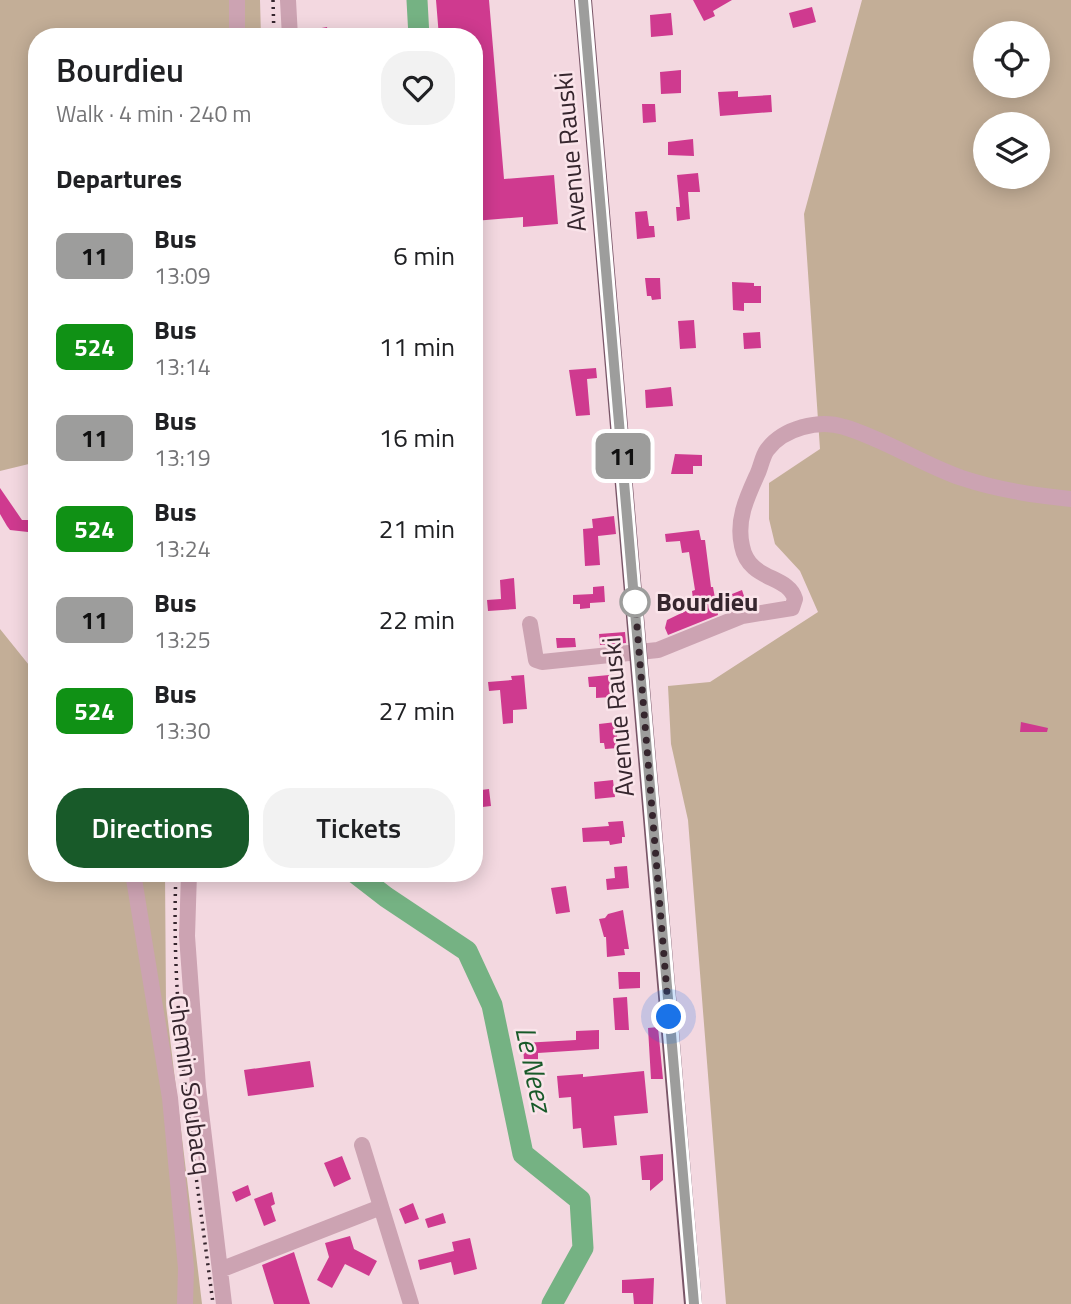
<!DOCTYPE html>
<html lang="en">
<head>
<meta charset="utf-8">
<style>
  :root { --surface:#fff; --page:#f2f2f2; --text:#202124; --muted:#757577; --accent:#185a29 }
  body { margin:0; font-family:"Titillium Web",sans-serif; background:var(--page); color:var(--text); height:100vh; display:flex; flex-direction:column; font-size:26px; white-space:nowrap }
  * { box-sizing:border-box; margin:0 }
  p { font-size:23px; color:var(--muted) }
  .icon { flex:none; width:38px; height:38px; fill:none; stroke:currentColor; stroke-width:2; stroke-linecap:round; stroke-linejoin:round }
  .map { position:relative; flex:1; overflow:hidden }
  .drawer { position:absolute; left:28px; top:28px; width:455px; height:854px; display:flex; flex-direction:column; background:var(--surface); border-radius:28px; box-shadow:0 4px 18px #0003 }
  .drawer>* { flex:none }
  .badge { padding:0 14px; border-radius:10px; font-size:24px; line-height:46px }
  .controls { position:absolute; left:973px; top:21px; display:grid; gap:14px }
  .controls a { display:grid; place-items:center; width:77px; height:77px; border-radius:50%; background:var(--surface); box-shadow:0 4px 18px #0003; font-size:35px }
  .you { position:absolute; width:35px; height:35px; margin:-18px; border:5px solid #fff; border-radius:50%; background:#1a73e8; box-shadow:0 0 0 10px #1a73e833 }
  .map>.badge { position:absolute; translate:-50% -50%; box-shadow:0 0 0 4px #fff }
  h2 { padding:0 28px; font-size:26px; line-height:63px }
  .round { display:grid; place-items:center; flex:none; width:74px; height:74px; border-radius:28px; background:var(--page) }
  .headline { display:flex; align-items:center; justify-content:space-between; height:119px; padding:0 28px }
  h1 { font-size:33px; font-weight:600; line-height:52px }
  .action { display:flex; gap:14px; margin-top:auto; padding:14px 28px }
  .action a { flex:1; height:80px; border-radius:28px; background:var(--accent); color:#fff; font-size:28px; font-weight:600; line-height:80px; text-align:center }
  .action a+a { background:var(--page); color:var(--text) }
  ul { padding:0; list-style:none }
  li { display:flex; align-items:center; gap:21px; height:91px; padding:0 28px }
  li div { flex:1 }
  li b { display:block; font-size:26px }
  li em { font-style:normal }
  li .badge { min-width:77px; font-weight:700; text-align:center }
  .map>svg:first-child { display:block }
  .green { fill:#c3ae97; fill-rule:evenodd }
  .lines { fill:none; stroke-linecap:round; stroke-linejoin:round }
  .river { stroke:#75b283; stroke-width:21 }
  .building { fill:#cf3a8f }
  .minor { stroke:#cca3b2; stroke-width:16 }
  .major { stroke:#795567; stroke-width:18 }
  .rail { stroke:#36262e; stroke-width:3.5; stroke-dasharray:2 5; stroke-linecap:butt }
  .line-casing { stroke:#fff; stroke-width:16 }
  .line { stroke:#9d9d9c; stroke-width:10 }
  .walk { stroke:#36262e; stroke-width:7; stroke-dasharray:0 12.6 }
  .stop-dot { fill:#fff; stroke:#9d9d9c; stroke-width:3.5 }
  .labels { text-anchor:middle; stroke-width:5; stroke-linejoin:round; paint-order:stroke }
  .street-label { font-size:26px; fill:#36262e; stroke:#fae4ea }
  .stop-label { font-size:26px; font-weight:bold; fill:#36262e; stroke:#fae4ea; text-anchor:start }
  .water-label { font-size:28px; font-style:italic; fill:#185a29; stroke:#fae4ea }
</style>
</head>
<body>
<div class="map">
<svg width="1071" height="1304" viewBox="0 0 1071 1304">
  <rect width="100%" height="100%" fill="#f3d8e0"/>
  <path class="green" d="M0,0H260L261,37H37V462L0,471Z
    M862,0H1071V1304H726L688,820L671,744L668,686L710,682L818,612L800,571L775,544L769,519V483L820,449L804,214ZM985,33H1038V86H985ZM985,124H1038V177H985Z
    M0,629L37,675V873H165L166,1005L202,1304H0Z"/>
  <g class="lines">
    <path class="river" d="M417,0L419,37
      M355,873L386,897L467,951L492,1005L523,1154L580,1200L583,1248L552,1304"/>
  </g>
  <path class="building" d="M436,0H489L504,179L554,175L558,224L523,227V217L474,221V37H439Z
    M693,0H732L713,11L715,16L704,21Z
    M812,7L816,22L793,28L789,13Z
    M671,13L673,35L651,37L650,15Z
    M327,27L329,37H300V32Z
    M681,70V93L661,94L660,72Z
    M738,91V97L771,95L772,112L720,116L718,92Z
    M642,104H655L656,122L643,123Z
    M693,139L694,156L668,155V142Z
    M698,173L700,192H688L690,219L677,221L676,207H680L677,175Z
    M647,211L649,226H654L655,237L637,239L635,212Z
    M645,278H660L661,299L652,300L651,296H647Z
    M732,282L754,283V286H761V303H744V311L733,310Z
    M694,320L696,348L680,349L678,321Z
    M760,332L761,348L744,349L743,333Z
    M596,368L597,378L587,379L590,415L576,416L569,370Z
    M671,387L673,406L646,408L645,390Z
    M675,454L702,455V466H693V474H671Z
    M0,488L22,520H30L28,532L10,530L7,526L0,514Z
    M614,516L616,534L598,536L600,565L585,566L583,529L593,528L592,519Z
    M699,530L701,540H705L711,587H713L718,615L668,635L665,628L667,620L694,607L692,591L695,590L689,552L682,553L680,541L666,542L665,534Z
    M514,578L516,609L488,611L487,600L501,599L500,580Z
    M604,586L605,602L590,603V608L580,609V604H573V595L593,594V587Z
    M742,590L747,605L736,607L732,594Z
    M625,632L626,643L600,645L599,634Z
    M556,638H575L576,647L557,648Z
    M524,675L527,709L513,710V723L503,724L500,690L489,691L488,682L512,680L511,676Z
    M609,675L611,697L596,698V687H589L588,677Z
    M616,722L618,748L605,749L604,743H600L599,724Z
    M1021,722L1048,728L1047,732H1020Z
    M613,780L615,797L595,799L594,782Z
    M489,789L491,806L474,808V791Z
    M623,821L625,837H622V843L610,845L609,841L583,842L582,828L609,826L608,822Z
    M627,866L629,888L607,890L606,879L615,878L614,867Z
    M566,886L570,912L556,914L551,888Z
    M623,910L629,949H624L625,955L607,957L606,937H604L599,919L605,918L608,914Z
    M618,972H640V988L619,989Z
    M627,997L629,1030H615L613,998Z
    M658,1027L663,1079H651L648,1028Z
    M599,1030V1049L538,1053V1060L524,1061L523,1043L576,1040V1031Z
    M310,1061L314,1087L248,1096L244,1070Z
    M644,1071L648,1113L614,1116L617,1145L583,1148L581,1128L573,1129L571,1097L559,1098L557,1076L583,1074V1077Z
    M663,1154V1180L650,1191V1180H642L640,1156Z
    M342,1156L351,1179L334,1187L324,1163Z
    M248,1185L251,1195L236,1202L232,1192Z
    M272,1192L275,1204L271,1206L276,1221L264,1226L254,1199Z
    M413,1203L419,1219L405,1224L399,1209Z
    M443,1213L446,1223L428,1228L425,1219Z
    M350,1236L354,1249L377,1261L369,1276L345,1264L332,1288L317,1280L329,1257L325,1243Z
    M470,1238L477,1269L454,1275L451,1262L420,1270L418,1260L454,1251L452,1242Z
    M294,1252L310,1304H274L262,1265Z
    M654,1278L653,1304H634L633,1293H622V1280Z"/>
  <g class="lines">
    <path class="minor" d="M237,0V37
      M288,0L290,37
      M530,624L536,660L542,662L658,650L742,616L792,608L795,599C788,574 749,582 742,546C736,520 747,497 757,475C761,467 762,457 767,450C783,428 819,419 844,427C885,439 921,464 962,478C998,490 1033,495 1071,499
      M133,873L170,1098L186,1268L185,1304
      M189,873L187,936L198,1087L224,1304
      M362,1145L411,1304
      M220,1270L381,1207"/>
    <path class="major" d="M583,0L693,1304"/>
    <path class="rail" d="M273,0L274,37
      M176,873C170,1017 195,1162 213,1304"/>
  </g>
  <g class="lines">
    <g class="line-casing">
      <path id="line" d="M583,0L694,1304"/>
    </g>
    <use href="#line" class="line"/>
    <path class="walk" d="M635,602L669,1017"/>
  </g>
  <circle class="stop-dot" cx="635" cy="602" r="14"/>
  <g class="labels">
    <g class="street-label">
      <text transform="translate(570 152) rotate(-95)" y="9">Avenue Rauski</text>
      <text transform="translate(618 717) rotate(-95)" y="9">Avenue Rauski</text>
      <text transform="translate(190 1085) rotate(82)" y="9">Chemin Soubacq</text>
    </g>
    <g class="stop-label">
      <text x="656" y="611">Bourdieu</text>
    </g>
    <g class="water-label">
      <text transform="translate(534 1069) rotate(78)" y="10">Le Neez</text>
    </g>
  </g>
</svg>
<div class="controls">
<a><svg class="icon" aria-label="locate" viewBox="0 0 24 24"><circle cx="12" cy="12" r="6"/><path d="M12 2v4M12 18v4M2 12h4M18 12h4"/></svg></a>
<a><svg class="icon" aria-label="layers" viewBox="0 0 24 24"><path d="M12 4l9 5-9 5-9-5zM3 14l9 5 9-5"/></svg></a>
</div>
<div class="you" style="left:669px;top:1017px"></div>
<b class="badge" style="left:623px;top:456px;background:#9d9d9c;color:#111">11</b>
<section class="drawer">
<div class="headline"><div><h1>Bourdieu</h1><p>Walk · 4 min · 240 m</p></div><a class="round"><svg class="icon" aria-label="heart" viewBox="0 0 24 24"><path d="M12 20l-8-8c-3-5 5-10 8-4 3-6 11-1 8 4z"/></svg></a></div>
<h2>Departures</h2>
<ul>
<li><span class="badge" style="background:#9d9d9c;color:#111">11</span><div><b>Bus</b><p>13:09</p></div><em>6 min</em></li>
<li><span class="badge" style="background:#109115;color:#fff">524</span><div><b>Bus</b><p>13:14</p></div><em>11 min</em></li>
<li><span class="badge" style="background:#9d9d9c;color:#111">11</span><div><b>Bus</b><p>13:19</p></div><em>16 min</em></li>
<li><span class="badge" style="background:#109115;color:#fff">524</span><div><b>Bus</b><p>13:24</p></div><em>21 min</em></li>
<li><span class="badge" style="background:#9d9d9c;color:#111">11</span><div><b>Bus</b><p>13:25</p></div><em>22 min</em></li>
<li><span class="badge" style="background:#109115;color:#fff">524</span><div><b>Bus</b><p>13:30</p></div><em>27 min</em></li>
</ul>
<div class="action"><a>Directions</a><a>Tickets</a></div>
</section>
</div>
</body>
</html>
